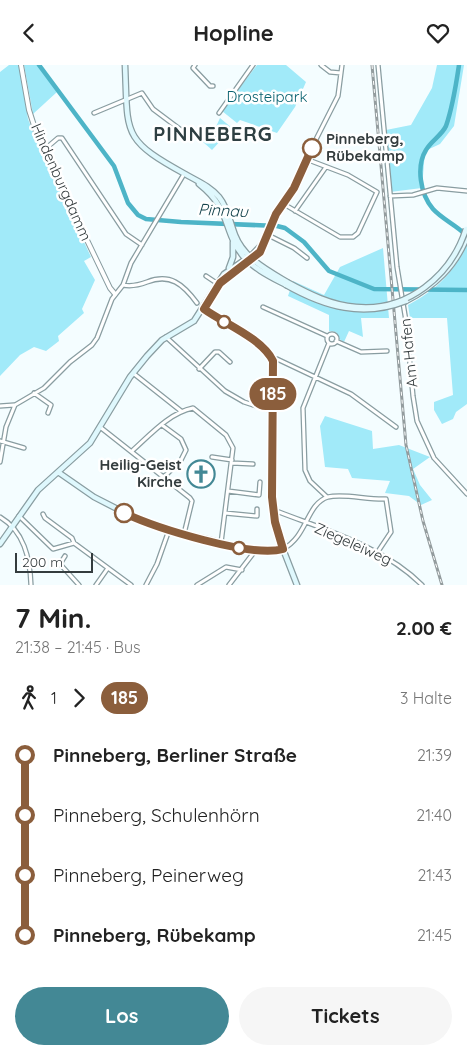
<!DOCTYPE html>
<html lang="de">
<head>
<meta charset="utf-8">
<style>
  :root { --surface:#fff; --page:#f6f6f6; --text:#222; --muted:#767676; --accent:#438895 }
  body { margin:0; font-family:Quicksand,sans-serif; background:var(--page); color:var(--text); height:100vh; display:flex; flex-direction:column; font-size:19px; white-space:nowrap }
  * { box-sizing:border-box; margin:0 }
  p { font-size:16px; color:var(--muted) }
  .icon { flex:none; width:28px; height:28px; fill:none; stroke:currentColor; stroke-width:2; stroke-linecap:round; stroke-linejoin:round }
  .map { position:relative; height:520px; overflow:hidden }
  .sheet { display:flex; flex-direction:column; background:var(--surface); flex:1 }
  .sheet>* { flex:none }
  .badge { padding:0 10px; border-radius:16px; font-size:18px; line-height:32px }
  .scale { position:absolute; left:15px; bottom:12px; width:78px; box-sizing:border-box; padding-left:5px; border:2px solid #343c3e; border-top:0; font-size:14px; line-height:18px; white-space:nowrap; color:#343c3e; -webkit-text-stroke:4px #fff; paint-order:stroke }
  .map>.badge { position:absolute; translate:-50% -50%; box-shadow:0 0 0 2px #fff }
  .legs { display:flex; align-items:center; gap:8px; height:55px; padding:0 15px; font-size:16px }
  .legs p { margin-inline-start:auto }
  .overview { display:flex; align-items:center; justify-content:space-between; height:85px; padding:0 15px }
  h1 { font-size:28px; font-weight:700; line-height:38px }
  .action { display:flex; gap:10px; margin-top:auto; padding:10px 15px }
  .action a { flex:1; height:58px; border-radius:30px; background:var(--accent); color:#fff; font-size:20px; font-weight:700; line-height:58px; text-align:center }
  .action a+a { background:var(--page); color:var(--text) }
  ul { padding:0 15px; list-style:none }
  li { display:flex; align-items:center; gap:18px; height:60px; font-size:19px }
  li i { display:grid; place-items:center; width:8px; height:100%; margin:0 6px; background:currentColor }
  li i::after { content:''; width:12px; height:12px; margin:-6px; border:4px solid; border-radius:50%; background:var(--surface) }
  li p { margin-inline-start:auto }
  li:first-child i { background:linear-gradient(#0000 50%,currentColor 0) }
  li:last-child i { background:linear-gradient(currentColor 50%,#0000 0) }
  header { display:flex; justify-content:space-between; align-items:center; height:65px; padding:0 15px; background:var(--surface); font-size:22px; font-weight:700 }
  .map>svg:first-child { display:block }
  .green { fill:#a1eaf9 }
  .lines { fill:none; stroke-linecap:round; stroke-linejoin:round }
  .river { stroke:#4db4c7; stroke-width:4.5 }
  .minor-casing { stroke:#899da1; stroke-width:5.5 }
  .tertiary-casing { stroke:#899da1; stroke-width:6 }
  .secondary-casing { stroke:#899da1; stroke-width:7 }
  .minor { stroke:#fff; stroke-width:3 }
  .tertiary { stroke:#fff; stroke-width:4 }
  .secondary { stroke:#dff8fd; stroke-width:4.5 }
  .rail-casing { stroke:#939c9e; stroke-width:3 }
  .rail { stroke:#fff; stroke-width:1; stroke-dasharray:4; stroke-linecap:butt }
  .secondary-bridge-casing { stroke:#899da1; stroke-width:7; stroke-linecap:butt }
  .secondary-bridge { stroke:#dff8fd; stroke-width:4.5 }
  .line-1-casing { stroke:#fff; stroke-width:11 }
  .line-1 { stroke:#8b5e3c; stroke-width:8 }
  .stop-1-dot { fill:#fff; stroke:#8b5e3c; stroke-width:2.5 }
  .labels { text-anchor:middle; stroke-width:5; stroke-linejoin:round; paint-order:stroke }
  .park-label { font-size:15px; fill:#07616f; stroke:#fff }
  .stop-label { font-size:15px; font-weight:bold; fill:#343c3e; stroke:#fff; text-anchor:start }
  .street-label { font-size:15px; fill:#343c3e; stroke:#fff }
  .poi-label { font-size:15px; font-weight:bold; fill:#343c3e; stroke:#fff; text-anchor:end }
  .water-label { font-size:16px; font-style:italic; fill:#17454e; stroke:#fff }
  .district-label { font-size:20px; font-weight:bold; letter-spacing:1px; fill:#2e3f42; stroke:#fff }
</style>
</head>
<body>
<header><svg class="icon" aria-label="back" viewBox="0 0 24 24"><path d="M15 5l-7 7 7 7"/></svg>Hopline<svg class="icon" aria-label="heart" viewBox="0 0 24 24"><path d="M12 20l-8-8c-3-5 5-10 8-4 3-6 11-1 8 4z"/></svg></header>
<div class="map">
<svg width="467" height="520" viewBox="0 0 467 520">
  <rect width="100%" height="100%" fill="#f4fdff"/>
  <path class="green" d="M2,0H19L28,54L35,72L91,192L84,196L95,215L82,244L84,248L58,271L59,276L46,286L34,282L20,290L0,311V7L9,0Z
    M24,0H39L57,27L33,49Z
    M257,0H286L306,17L295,42L277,68L240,55L237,58L222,46Z
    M437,0H464L454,61L440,79L425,86L422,123L390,127L386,65L411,60L432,23Z
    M220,53L232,63L212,85L203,77L214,66Z
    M467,179V339L456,347L453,354L442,359L434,345V337L453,330L447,253H410L408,240C436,225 453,209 467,179Z
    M383,183L389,253H361L363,272L349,266L344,277L339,274L336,267L329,266V250L288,231L293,216L324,230L340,202Z
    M325,351L372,366L373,384L399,380L430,392L413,404L420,420L432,435L421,440L409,431L385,428L390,416L352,413L348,404L325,402L320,361Z"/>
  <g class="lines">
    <path class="river" d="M39,0L114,101L128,138L138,150L146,154L181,157L277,161L285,163L304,177L329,206L374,224L467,225
      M459,0C456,20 453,41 446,61C442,70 431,76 426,85C416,101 420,129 433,144C442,154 456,160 466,170"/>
    <g class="minor-casing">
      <path id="minor" d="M195,0L193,3L210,21H213
        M321,0L330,7L341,8
        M378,0L397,202L406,256L413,331L417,356L434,393L467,429
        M94,48L142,28L153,44L185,68
        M219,48L253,0
        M44,85L58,73H62L126,169L142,180
        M390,131L413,130L437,123L467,126
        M282,138L340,172H353L358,168L377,127L348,110L306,94
        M295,146L326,102
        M268,170L294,183L307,193
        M249,192L265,175
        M253,194L264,181L276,149L294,123L304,98L338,31L342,0
        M206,211L218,219
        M123,220C132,222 139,220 147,217C170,208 183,219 197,238
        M263,242L327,271
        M327 274a5 5 0 1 1 10 0a5 5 0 1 1-10 0Z
        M166,272L225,326L244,337L272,346
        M336,276L361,287L387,286
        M272,294H277L351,329L396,362
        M199,304L215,287H219L230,297
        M133,308L181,346
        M34,328L51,340L48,348
        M0,341L14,340
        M162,360L181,374L186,385L181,395L163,413
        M100,362L190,433L192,436L184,469
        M0,376L24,383
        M132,386C150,370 169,348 193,343L226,370L233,383L221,478
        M212,392L232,395
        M0,397L6,362L15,340L44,323L70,297L92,280L97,273L112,234L123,220L131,198L184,109
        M232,398L253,399
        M228,426L259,430L260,417
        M327,432L310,416L305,405L303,343L329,278
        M279,447C328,466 384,482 422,520
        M225,448L257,451V444
        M43,449L45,453L72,473L74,478L131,520
        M19,451L53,484L74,478
        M0,452C24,466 30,493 31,520
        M283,484C308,471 306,439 328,432C343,428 368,435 386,434L391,467L377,488
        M65,491L60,499L79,520
        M96,520L108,503
        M146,520L157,499L169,465
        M197,520L226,502L242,505
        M229,520L255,486"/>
    </g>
    <g class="tertiary-casing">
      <path id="tertiary" d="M21,0L29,45L38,73L110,223L115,229
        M203,245C224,258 262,274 273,296L272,431L275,457L283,484"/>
    </g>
    <g class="secondary-casing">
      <path id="secondary" d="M125,0C128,69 121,74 185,109C197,116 210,121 219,132C228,143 230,157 235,170C244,193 267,205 287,217
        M199,119C232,145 222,165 243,191C254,204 271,212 286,220
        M229,203L233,192V177
        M220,218L233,206L249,197
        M406,236C435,221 455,202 467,172
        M58,407L94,432L133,452L169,465L255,486L264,487L283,484L297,520
        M0,479L38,425L90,378L130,312L147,291L162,275L194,256L224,209L249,192"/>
    </g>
    <use href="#minor" class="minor"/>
    <use href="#tertiary" class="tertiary"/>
    <use href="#secondary" class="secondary"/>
    <g class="rail-casing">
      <path id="rail" d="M372,0L406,380L423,456L442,520"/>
    </g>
    <use href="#rail" class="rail"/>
    <g class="secondary-bridge-casing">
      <path id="secondary-bridge" d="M287,217C309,229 331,240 356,242C407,247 451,211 466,164
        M286,220C325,242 363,253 406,236"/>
    </g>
    <use href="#secondary-bridge" class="secondary-bridge"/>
  </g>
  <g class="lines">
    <g class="line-1-casing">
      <path id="line-1" d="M124,448C156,463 251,493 283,484L275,457L272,432L273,296C262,273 223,258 204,244L220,218L260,187L276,149L294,123L312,83"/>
    </g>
    <use href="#line-1" class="line-1"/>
  </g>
  <defs>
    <g id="church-ring" transform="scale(1.4375)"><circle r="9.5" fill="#fff" stroke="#438895" stroke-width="1.5"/><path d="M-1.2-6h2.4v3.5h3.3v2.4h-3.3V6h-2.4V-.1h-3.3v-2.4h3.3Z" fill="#438895"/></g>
  </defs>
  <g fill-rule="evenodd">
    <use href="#church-ring" x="201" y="409"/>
  </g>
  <g class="stop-1-dot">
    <circle cx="312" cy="83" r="9"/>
    <circle cx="224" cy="257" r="6"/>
    <circle cx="124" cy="448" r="9"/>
    <circle cx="239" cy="483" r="6"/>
  </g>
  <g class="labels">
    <g class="park-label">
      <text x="267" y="37">Drosteipark</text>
    </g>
    <g class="stop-label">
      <text x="326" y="79">Pinneberg,<tspan x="326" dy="17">Rübekamp</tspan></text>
    </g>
    <g class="street-label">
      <text transform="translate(61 117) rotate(66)" y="5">Hindenburgdamm</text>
      <text transform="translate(409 288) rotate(-96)" y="5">Am Hafen</text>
      <text transform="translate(353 479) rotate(24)" y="5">Ziegeleiweg</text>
    </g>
    <g class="poi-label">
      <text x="182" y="405">Heilig-Geist<tspan x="182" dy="17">Kirche</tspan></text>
    </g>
    <g class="water-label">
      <text transform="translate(223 145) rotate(3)" y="6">Pinnau</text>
    </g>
    <g class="district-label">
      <text x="213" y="76">PINNEBERG</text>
    </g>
  </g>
</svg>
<div class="scale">200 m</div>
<b class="badge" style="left:273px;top:329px;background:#8b5e3c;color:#fff">185</b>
</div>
<section class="sheet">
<div class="overview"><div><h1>7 Min.</h1><p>21:38 – 21:45 · Bus</p></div><b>2.00 €</b></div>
<div class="legs"><svg class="icon" aria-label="walk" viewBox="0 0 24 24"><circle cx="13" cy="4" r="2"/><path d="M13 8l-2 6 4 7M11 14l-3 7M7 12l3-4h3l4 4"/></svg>1<svg class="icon" aria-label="forward" viewBox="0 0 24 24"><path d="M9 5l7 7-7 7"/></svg><b class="badge" style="background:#8b5e3c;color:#fff">185</b><p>3 Halte</p></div>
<ul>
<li><i style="color:#8b5e3c"></i><b>Pinneberg, Berliner Straße</b><p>21:39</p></li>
<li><i style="color:#8b5e3c"></i><span>Pinneberg, Schulenhörn</span><p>21:40</p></li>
<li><i style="color:#8b5e3c"></i><span>Pinneberg, Peinerweg</span><p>21:43</p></li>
<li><i style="color:#8b5e3c"></i><b>Pinneberg, Rübekamp</b><p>21:45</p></li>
</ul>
<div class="action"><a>Los</a><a>Tickets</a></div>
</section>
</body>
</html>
